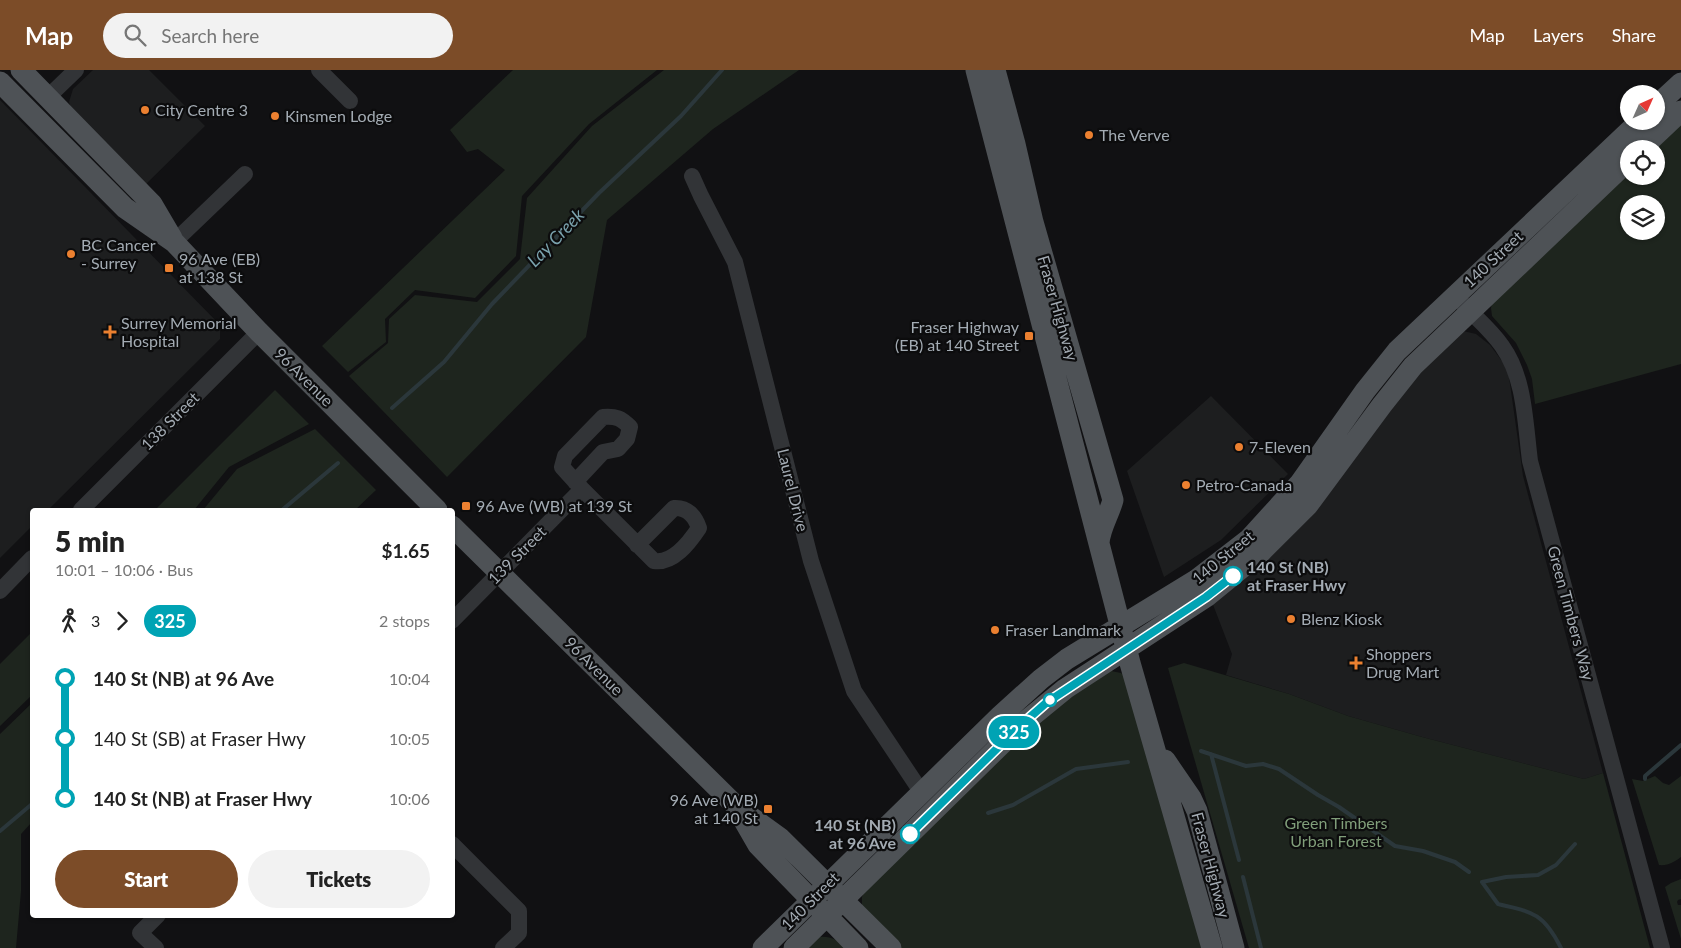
<!DOCTYPE html>
<html lang="en">
<head>
<meta charset="utf-8">
<style>
  :root { --surface:#fff; --page:#f2f2f2; --text:#222; --muted:#767676; --accent:#7c4c28 }
  body { margin:0; font-family:Lato,sans-serif; background:var(--page); color:var(--text); height:100vh; display:flex; flex-direction:column; font-size:19px; white-space:nowrap }
  * { box-sizing:border-box; margin:0 }
  p { font-size:16px; color:var(--muted) }
  .icon { flex:none; width:28px; height:28px; fill:none; stroke:currentColor; stroke-width:2; stroke-linecap:round; stroke-linejoin:round }
  .map { position:relative; flex:1; overflow:hidden }
  .drawer { position:absolute; left:30px; top:438px; width:425px; height:410px; display:flex; flex-direction:column; background:var(--surface); border-radius:5px; box-shadow:0 1px 4px #0004 }
  .drawer>* { flex:none }
  .badge { padding:0 10px; border-radius:16px; font-size:18px; line-height:32px }
  .needle { width:32px; rotate:45deg }
  .controls { position:absolute; left:1620px; top:15px; display:grid; gap:10px }
  .controls a { display:grid; place-items:center; width:45px; height:45px; border-radius:50%; background:var(--surface); box-shadow:0 1px 4px #0004; font-size:25px }
  .map>.badge { position:absolute; translate:-50% -50%; box-shadow:0 0 0 2px #fff }
  .legs { display:flex; align-items:center; gap:8px; height:55px; padding:0 25px; font-size:16px }
  .legs p { margin-inline-start:auto }
  .summary { display:flex; align-items:center; justify-content:space-between; height:85px; padding:0 25px }
  h1 { font-size:28px; font-weight:800; line-height:38px }
  .primary-button { display:flex; gap:10px; margin-top:auto; padding:10px 25px }
  .primary-button a { flex:1; height:58px; border-radius:30px; background:var(--accent); color:#fff; font-size:20px; font-weight:800; line-height:58px; text-align:center }
  .primary-button a+a { background:var(--page); color:var(--text) }
  ul { padding:0 25px; list-style:none }
  li { display:flex; align-items:center; gap:18px; height:60px; font-size:19px }
  li i { display:grid; place-items:center; width:8px; height:100%; margin:0 6px; background:currentColor }
  li i::after { content:''; width:12px; height:12px; margin:-6px; border:4px solid; border-radius:50%; background:var(--surface) }
  li p { margin-inline-start:auto }
  li:first-child i { background:linear-gradient(#0000 50%,currentColor 0) }
  li:last-child i { background:linear-gradient(currentColor 50%,#0000 0) }
  header { display:flex; align-items:center; gap:30px; box-sizing:border-box; height:70px; padding:0 25px; background:var(--accent); color:#fff }
  header strong { font-size:24px }
  nav { display:flex; gap:28px; margin-inline-start:auto; font-size:18px }
  .search { width:350px; height:45px; background:var(--page); display:flex; align-items:center; gap:12px; box-sizing:border-box; padding:0 18px; border-radius:28px; color:var(--muted); font-size:19px }
  .map>svg:first-child { display:block }
  .built { fill:#1d1e1f }
  .green { fill:#1e251e; fill-rule:evenodd }
  .lines { fill:none; stroke-linecap:round; stroke-linejoin:round }
  .stream { stroke:#2b373b; stroke-width:4 }
  .minor { stroke:#323437; stroke-width:16 }
  .major { stroke:#4e5256; stroke-width:21 }
  .line-1-casing { stroke:#fff; stroke-width:11 }
  .line-1 { stroke:#00a3b4; stroke-width:8 }
  .poi-dot { fill:#eb8030; stroke:#0c0c0d; stroke-width:2 }
  .stop-1-dot { fill:#fff; stroke:#00a3b4; stroke-width:2.5 }
  .labels { text-anchor:middle; stroke-width:4.5; stroke-linejoin:round; paint-order:stroke }
  .poi-label { font-size:16px; fill:#a3abb3; stroke:#0c0c0d; text-anchor:start }
  .street-label { font-size:16px; fill:#a3abb3; stroke:#0c0c0d }
  .stop-label { font-size:16px; font-weight:bold; fill:#a3abb3; stroke:#0c0c0d; text-anchor:start }
  .park-label { font-size:16px; fill:#809e7a; stroke:#0c0c0d }
  .water-label { font-size:18px; font-style:italic; fill:#7aa2ad; stroke:#0c0c0d }
</style>
</head>
<body>
<header>
<strong>Map</strong>
<div class="search"><svg class="icon" aria-label="search" viewBox="0 0 24 24"><circle cx="10" cy="10" r="6"/><path d="M15 15l6 6"/></svg>Search here</div>
<nav><a>Map</a><a>Layers</a><a>Share</a></nav>
</header>
<div class="map">
<svg width="1681" height="878" viewBox="0 0 1681 878">
  <rect width="100%" height="100%" fill="#111113"/>
  <path class="built" d="M93,0H149L205,56L145,115L71,38L69,32L73,19Z
    M0,30L220,255V269L48,440H32V456L0,488Z
    M1463,261L1476,264L1490,275L1505,295L1509,307L1523,406L1603,703L1584,709L1422,667L1348,646L1289,624L1226,605L1232,584L1212,532L1407,316Z
    M1211,326L1288,404L1221,470L1164,507L1127,401Z"/>
  <path class="green" d="M513,0H657L589,54L522,126L516,186L475,228L415,220L385,249L386,272L348,302L322,276L505,100L478,79L467,82L450,60Z
    M664,0H799L713,59L607,150L586,267L447,407L349,306L388,273L389,249L415,225L477,232L520,189L527,128L592,56Z
    M1681,54V294L1535,334L1532,309L1527,295L1516,273L1492,246L1491,238L1492,233L1629,102V106H1656V79ZM1629,134H1656V161H1629Z
    M275,320L309,354L229,397L194,440H155Z
    M315,359L376,420L355,440H203L237,399Z
    M32,562V625L0,656V594Z
    M1184,593L1289,624L1348,646L1422,667L1584,709L1603,703L1650,878H1249L1168,598Z
    M1111,601L1121,603L1127,607L1205,878H901L862,836V827L864,822L1051,640Z
    M32,633V752L21,764V821L16,878H0V664Z
    M1655,706L1663,713L1669,715L1681,706V787C1674,792 1668,796 1659,795L1632,709L1643,711Z
    M1681,809V829L1678,830L1677,832L1678,835H1681V869L1665,817L1671,813Z
    M819,867C831,866 838,870 847,878H806Z"/>
  <g class="lines">
    <path class="stream" d="M392,338L444,292L492,234L599,123L681,46L722,0
      M282,440L338,393
      M1201,681L1246,696L1263,694L1279,699L1318,725L1339,737L1395,776L1423,781L1455,792L1469,802
      M1211,684L1239,790
      M1645,709V706L1681,675
      M988,743L1013,735L1076,699L1128,692
      M0,761L32,734
      M1243,807L1261,878
      M1482,812L1498,834C1534,842 1544,844 1561,878
      M1482,812L1506,807L1538,805L1556,795L1575,774"/>
    <path class="minor" d="M319,0L350,31
      M48,27L76,0
      M692,106L701,126L735,192L811,491L854,621L922,723
      M174,172L245,104
      M1462,233C1475,247 1491,260 1502,276C1525,308 1525,352 1530,391L1662,878
      M575,412L603,382L618,379L627,369L630,357C621,348 616,346 603,347L565,386L562,397L582,419L654,491C673,494 689,473 699,458C695,446 687,437 674,438L637,475
      M81,440L259,262
      M0,521L32,488
      M452,551L582,419
      M452,774L519,841V863L503,878
      M156,878L140,863L158,845"/>
    <path class="major" d="M21,0L152,134L172,168
      M976,0L1130,593L1212,878
      M995,0L1015,74L1033,152L1113,430C1109,445 1100,458 1099,473
      M0,12L125,138L174,172L259,262L437,440
      M1656,36L1681,13
      M1641,79L1681,41
      M452,456L736,736L780,768L891,878
      M1165,690L1191,728L1197,741L1234,878
      M739,742L758,775L858,878
      M763,878L1000,646L1041,609L1067,589L1196,510L1249,469L1300,413L1365,321L1397,281L1640,51
      M794,878L1021,655L1065,619L1206,527L1261,482L1308,435L1382,335L1413,296L1629,90"/>
  </g>
  <g class="lines">
    <g class="line-1-casing">
      <path id="line-1" d="M910,764L1021,655L1046,633L1206,527L1233,506"/>
    </g>
    <use href="#line-1" class="line-1"/>
  </g>
  <g class="poi-dot">
    <circle cx="145" cy="40" r="5"/>
    <circle cx="275" cy="46" r="5"/>
    <circle cx="1089" cy="65" r="5"/>
    <circle cx="71" cy="184" r="5"/>
    <rect x="164" y="193" width="10" height="10" rx="2.5"/>
    <path d="M107.5 254.5h5v5h5v5h-5v5h-5v-5h-5v-5h5z"/>
    <rect x="1024" y="261" width="10" height="10" rx="2.5"/>
    <circle cx="1239" cy="377" r="5"/>
    <circle cx="1186" cy="415" r="5"/>
    <rect x="461" y="431" width="10" height="10" rx="2.5"/>
    <circle cx="1291" cy="549" r="5"/>
    <circle cx="995" cy="560" r="5"/>
    <path d="M1353.5 585.5h5v5h5v5h-5v5h-5v-5h-5v-5h5z"/>
    <rect x="763" y="734" width="10" height="10" rx="2.5"/>
  </g>
  <g class="stop-1-dot">
    <circle cx="1233" cy="506" r="9"/>
    <circle cx="1050" cy="630" r="6"/>
    <circle cx="910" cy="764" r="9"/>
  </g>
  <g class="labels">
    <g class="poi-label">
      <text x="155" y="46">City Centre 3</text>
      <text x="285" y="52">Kinsmen Lodge</text>
      <text x="1099" y="71">The Verve</text>
      <text x="81" y="181">BC Cancer<tspan x="81" dy="18">- Surrey</tspan></text>
      <text x="179" y="195">96 Ave (EB)<tspan x="179" dy="18">at 138 St</tspan></text>
      <text x="121" y="259">Surrey Memorial<tspan x="121" dy="18">Hospital</tspan></text>
      <text x="1019" y="263" text-anchor="end">Fraser Highway<tspan x="1019" dy="18">(EB) at 140 Street</tspan></text>
      <text x="1249" y="383">7-Eleven</text>
      <text x="1196" y="421">Petro-Canada</text>
      <text x="476" y="442">96 Ave (WB) at 139 St</text>
      <text x="1301" y="555">Blenz Kiosk</text>
      <text x="1005" y="566">Fraser Landmark</text>
      <text x="1366" y="590">Shoppers<tspan x="1366" dy="18">Drug Mart</tspan></text>
      <text x="758" y="736" text-anchor="end">96 Ave (WB)<tspan x="758" dy="18">at 140 St</tspan></text>
    </g>
    <g class="street-label">
      <text transform="translate(1493 189) rotate(-43)" y="6">140 Street</text>
      <text transform="translate(1058 238) rotate(74)" y="6">Fraser Highway</text>
      <text transform="translate(304 307) rotate(45)" y="6">96 Avenue</text>
      <text transform="translate(170 351) rotate(-45)" y="6">138 Street</text>
      <text transform="translate(793 420) rotate(76)" y="6">Laurel Drive</text>
      <text transform="translate(517 485) rotate(-45)" y="6">139 Street</text>
      <text transform="translate(1223 487) rotate(-39)" y="6">140 Street</text>
      <text transform="translate(1571 543) rotate(75)" y="6">Green Timbers Way</text>
      <text transform="translate(594 596) rotate(45)" y="6">96 Avenue</text>
      <text transform="translate(1211 795) rotate(75)" y="6">Fraser Highway</text>
      <text transform="translate(810 831) rotate(-45)" y="6">140 Street</text>
    </g>
    <g class="stop-label">
      <text x="1247" y="503">140 St (NB)<tspan x="1247" dy="18">at Fraser Hwy</tspan></text>
      <text x="896" y="761" text-anchor="end">140 St (NB)<tspan x="896" dy="18">at 96 Ave</tspan></text>
    </g>
    <g class="park-label">
      <text x="1336" y="759">Green Timbers<tspan x="1336" dy="18">Urban Forest</tspan></text>
    </g>
    <g class="water-label">
      <text transform="translate(556 168) rotate(-46)" y="6">Lay Creek</text>
    </g>
  </g>
</svg>
<div class="controls">
<a><svg class="needle" viewBox="-14 -14 28 28"><path d="M0-13l5 13h-10z" fill="#e53935"/><path d="M0 13l5-13h-10z" fill="#767676"/></svg></a>
<a><svg class="icon" aria-label="locate" viewBox="0 0 24 24"><circle cx="12" cy="12" r="6"/><path d="M12 2v4M12 18v4M2 12h4M18 12h4"/></svg></a>
<a><svg class="icon" aria-label="layers" viewBox="0 0 24 24"><path d="M12 4l9 5-9 5-9-5zM3 14l9 5 9-5"/></svg></a>
</div>
<b class="badge" style="left:1014px;top:662px;background:#00a3b4;color:#fff">325</b>
<section class="drawer">
<div class="summary"><div><h1>5 min</h1><p>10:01 – 10:06 · Bus</p></div><b>$1.65</b></div>
<div class="legs"><svg class="icon" aria-label="walk" viewBox="0 0 24 24"><circle cx="13" cy="4" r="2"/><path d="M13 8l-2 6 4 7M11 14l-3 7M7 12l3-4h3l4 4"/></svg>3<svg class="icon" aria-label="forward" viewBox="0 0 24 24"><path d="M9 5l7 7-7 7"/></svg><b class="badge" style="background:#00a3b4;color:#fff">325</b><p>2 stops</p></div>
<ul>
<li><i style="color:#00a3b4"></i><b>140 St (NB) at 96 Ave</b><p>10:04</p></li>
<li><i style="color:#00a3b4"></i><span>140 St (SB) at Fraser Hwy</span><p>10:05</p></li>
<li><i style="color:#00a3b4"></i><b>140 St (NB) at Fraser Hwy</b><p>10:06</p></li>
</ul>
<div class="primary-button"><a>Start</a><a>Tickets</a></div>
</section>
</div>
</body>
</html>
